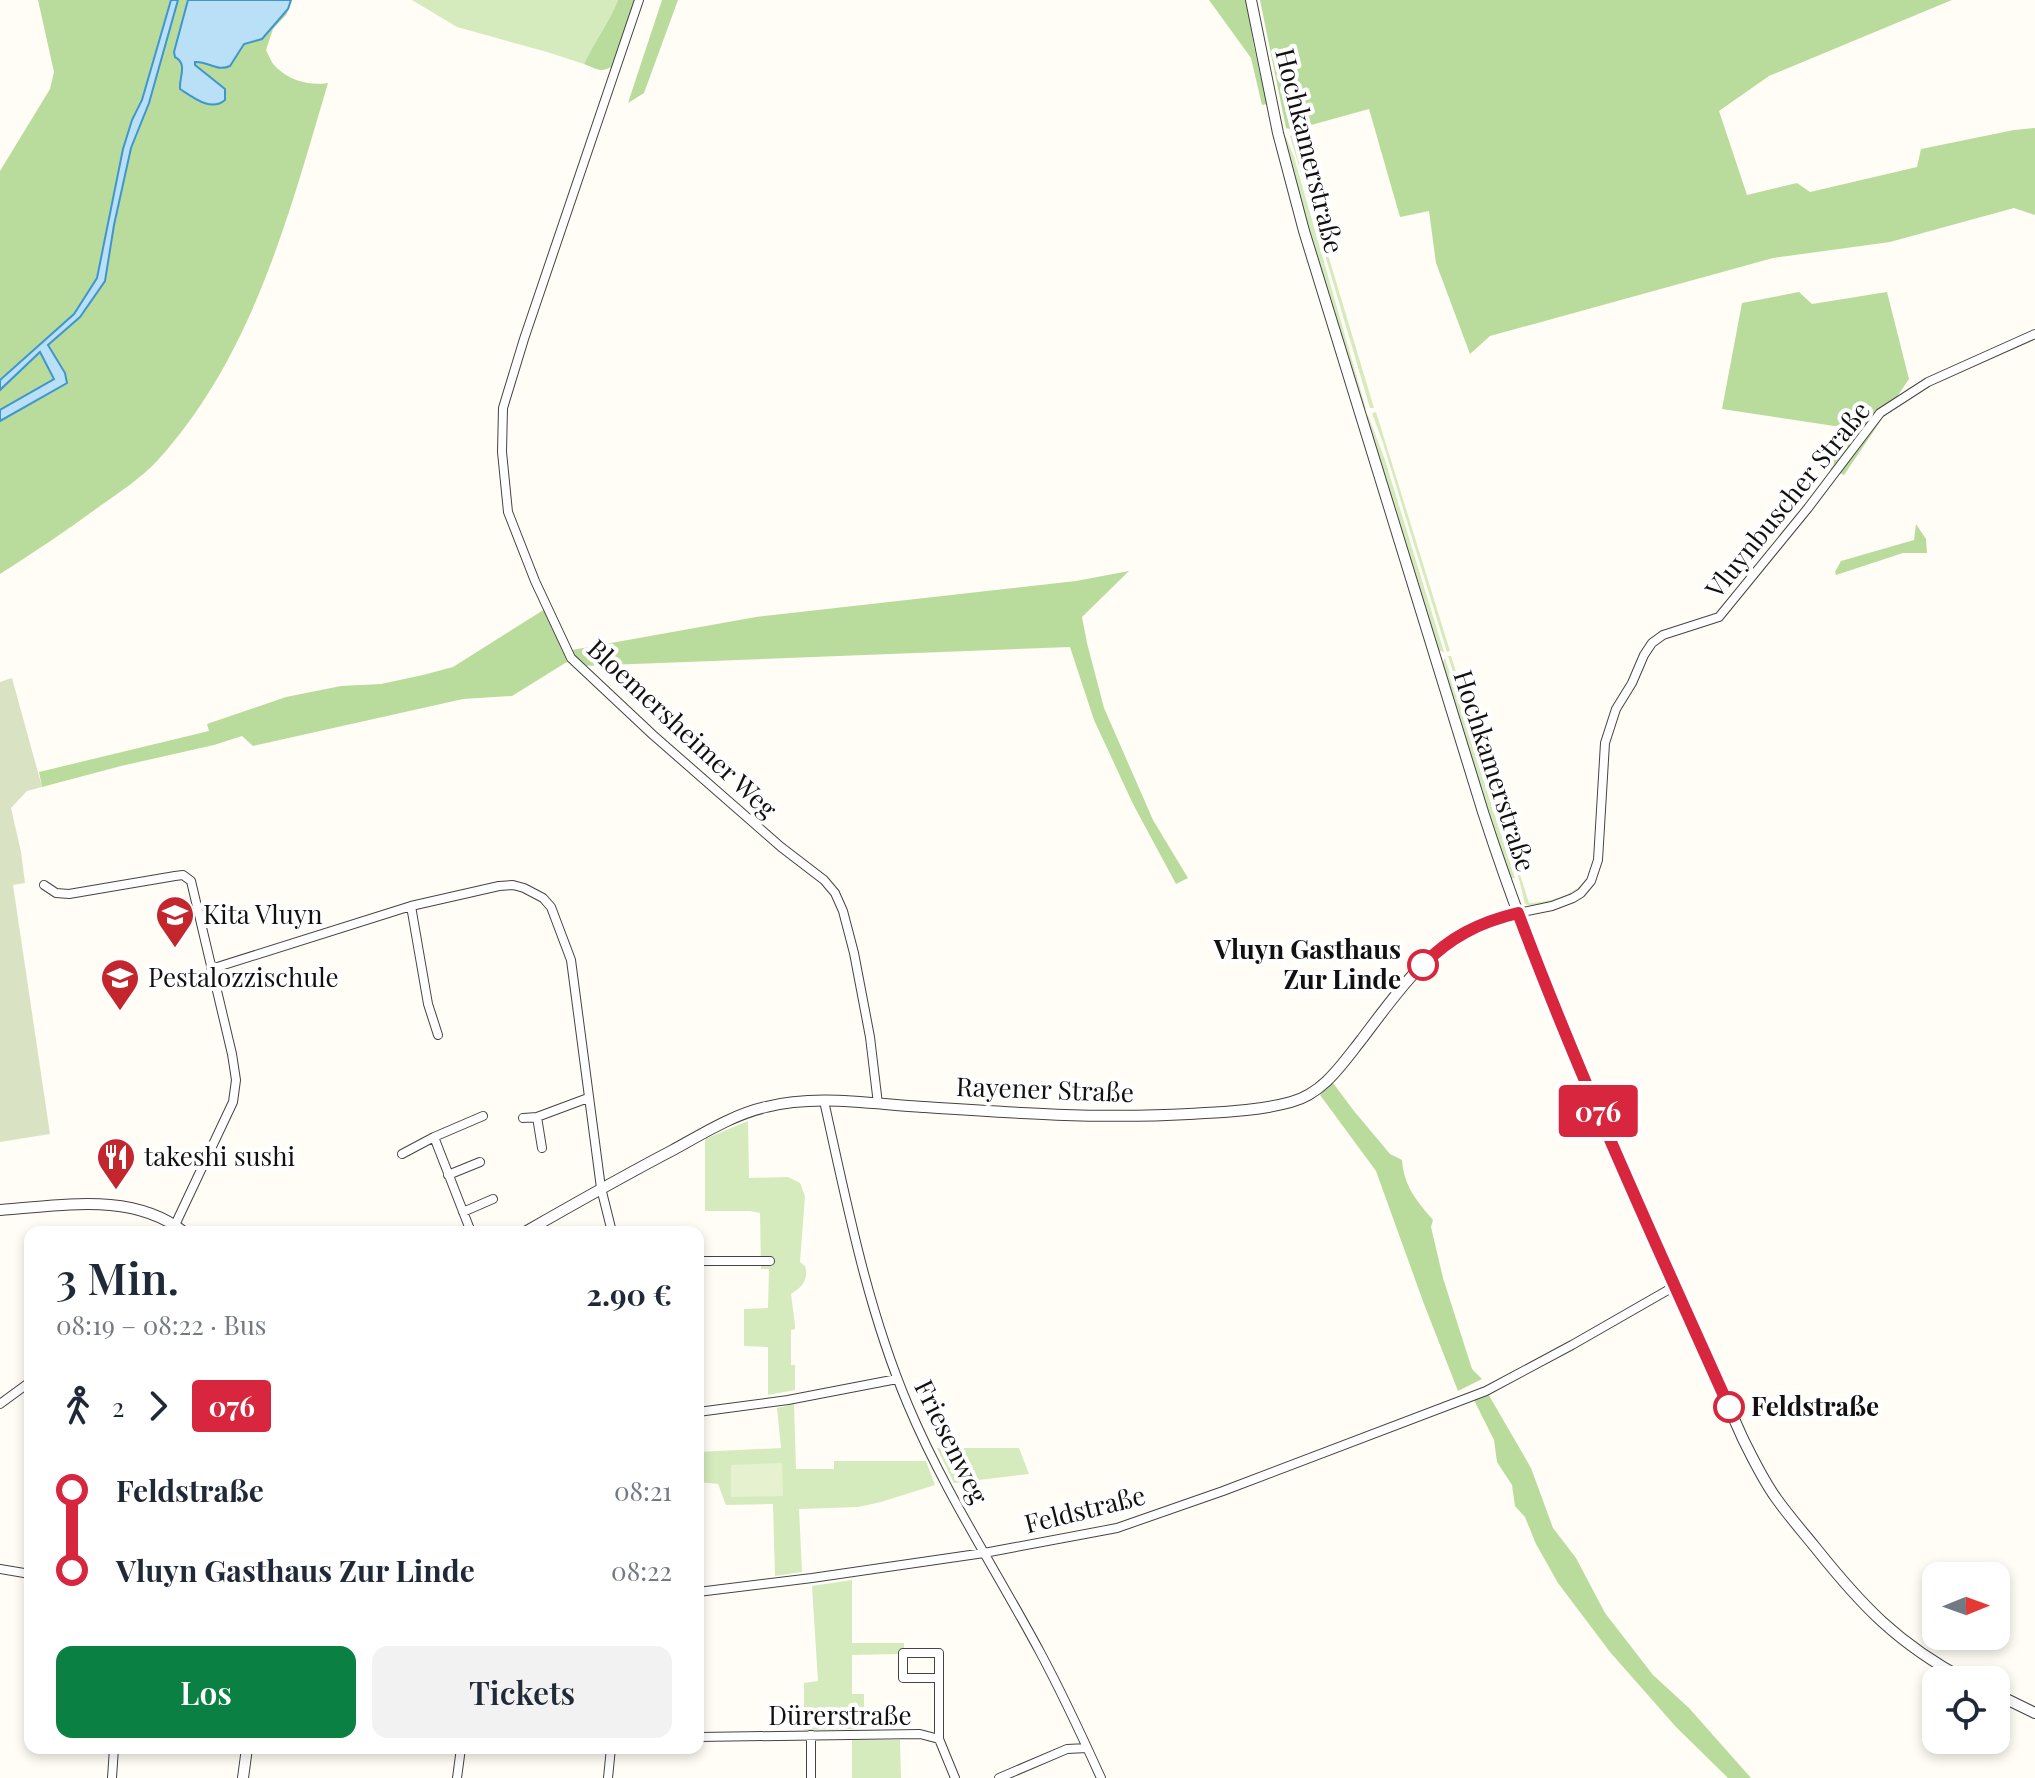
<!DOCTYPE html>
<html lang="de">
<head>
<meta charset="utf-8">
<style>
  :root { --surface:#fff; --page:#f2f2f3; --text:#1f2937; --muted:#747a83; --accent:#0b8043 }
  body { margin:0; font-family:"Playfair Display",serif; background:var(--page); color:var(--text); height:100vh; display:flex; flex-direction:column; font-size:30px; white-space:nowrap }
  * { box-sizing:border-box; margin:0 }
  p { font-size:26px; color:var(--muted) }
  .icon { flex:none; width:44px; height:44px; fill:none; stroke:currentColor; stroke-width:2; stroke-linecap:round; stroke-linejoin:round }
  .map { position:relative; flex:1; overflow:hidden }
  .side { position:absolute; left:24px; top:1226px; width:680px; height:528px; display:flex; flex-direction:column; background:var(--surface); border-radius:16px; box-shadow:0 4px 12px #0003 }
  .side>* { flex:none }
  .badge { padding:0 16px; border-radius:6px; font-size:28px; line-height:52px }
  .needle { width:52px; rotate:89deg }
  .buttons { position:absolute; left:1922px; top:1562px; display:grid; gap:16px }
  .buttons a { display:grid; place-items:center; width:88px; height:88px; border-radius:16px; background:var(--surface); box-shadow:0 4px 12px #0003; font-size:40px }
  .map>.badge { position:absolute; translate:-50% -50%; box-shadow:0 0 0 4px #fff }
  .legs { display:flex; align-items:center; gap:12px; height:88px; padding:0 32px; font-size:26px }
  .legs p { margin-inline-start:auto }
  .head { display:flex; align-items:center; justify-content:space-between; height:136px; padding:0 32px }
  h1 { font-size:44px; font-weight:600; line-height:60px }
  .button { display:flex; gap:16px; margin-top:auto; padding:16px 32px }
  .button a { flex:1; height:92px; border-radius:16px; background:var(--accent); color:#fff; font-size:32px; font-weight:600; line-height:92px; text-align:center }
  .button a+a { background:var(--page); color:var(--text) }
  ul { padding:0 32px; list-style:none }
  li { display:flex; align-items:center; gap:28px; height:80px; font-size:30px }
  li i { display:grid; place-items:center; width:12px; height:100%; margin:0 10px; background:currentColor }
  li i::after { content:''; width:20px; height:20px; margin:-10px; border:6px solid; border-radius:50%; background:var(--surface) }
  li p { margin-inline-start:auto }
  li:first-child i { background:linear-gradient(#0000 50%,currentColor 0) }
  li:last-child i { background:linear-gradient(currentColor 50%,#0000 0) }
  .map>svg:first-child { display:block }
  .green { fill:#d5ebbd }
  .forest { fill:#b9dc9c }
  .cemetery { fill:#d9e3c4 }
  .pitch { fill:#e6f2cf }
  .water { fill:#b9e0f7; stroke:#3f96cf; stroke-width:2 }
  .lines { fill:none; stroke-linecap:round; stroke-linejoin:round }
  .minor-casing { stroke:#444; stroke-width:10 }
  .tertiary-casing { stroke:#444; stroke-width:12 }
  .minor { stroke:#fff; stroke-width:8 }
  .tertiary { stroke:#fff; stroke-width:10 }
  .line-1-casing { stroke:#fff; stroke-width:18 }
  .line-1 { stroke:#d7263d; stroke-width:12 }
  .stop-1-dot { fill:#fff; stroke:#d7263d; stroke-width:4 }
  .labels { text-anchor:middle; stroke-width:8; stroke-linejoin:round; paint-order:stroke }
  .street-label { font-size:26px; fill:#111; stroke:#fff }
  .poi-label { font-size:26px; fill:#111; stroke:#fff; text-anchor:start }
  .stop-label { font-size:26px; font-weight:bold; fill:#111; stroke:#fff; text-anchor:end }
</style>
</head>
<body>
<div class="map">
<svg width="2035" height="1778" viewBox="0 0 2035 1778">
  <rect width="100%" height="100%" fill="#fffdf5"/>
  <path class="green" d="M412,0H618C609,23 594,42 584,64L547,52L457,27Z
    M1292,135L1374,408H1370L1290,136Z
    M1286,137L1294,157L1366,409L1363,408L1300,201L1284,140Z
    M1376,412L1450,651L1447,652L1383,443L1372,413Z
    M1368,415L1385,460L1444,652L1439,651L1437,646L1366,417Z
    M1448,656H1451L1529,903C1554,902 1585,893 1592,867C1596,855 1595,841 1596,829C1596,865 1595,889 1556,901C1546,904 1534,908 1525,904L1519,879Z
    M1445,658L1515,878L1510,879L1442,663Z
    M748,1121L749,1178L788,1177L800,1183L805,1196L800,1262L805,1266C809,1280 802,1287 791,1294L795,1325V1329L791,1330V1365H795V1390L768,1395V1347L744,1346V1309L768,1308L769,1269H761L760,1213L750,1211H705V1139Z
    M794,1404L796,1469H834V1461H926L935,1485L881,1502L858,1507L799,1509L802,1572L775,1576L773,1504L726,1505L718,1484L698,1482V1452L781,1448L777,1408Z
    M937,1448H1019L1029,1474L954,1483Z
    M852,1580V1643H904V1650L900,1654L852,1655V1694H864V1729L804,1730V1683L818,1681L812,1586Z
    M852,1740H900L901,1778H852Z"/>
  <path class="forest" d="M38,0H171L142,100L132,120L123,149L97,278L75,314L0,380V171L50,89L54,72Z
    M178,0H188L174,52L175,57C188,64 179,77 180,89H225L195,65V62C211,61 212,70 230,67L244,44L262,39L288,9L287,14L273,29L266,50C269,56 272,64 277,68C291,81 310,86 328,83C289,215 252,357 157,461C141,478 120,492 100,506C68,530 34,552 0,574V421L67,383L65,373L48,345L80,317L105,281L114,225L131,148L149,103Z
    M618,0H637L616,63C603,74 599,70 584,64C594,42 609,23 618,0Z
    M662,0H678L644,93L628,103Z
    M1209,0H1246L1254,47L1267,104L1262,105L1251,58Z
    M1260,0H1952L1769,76L1719,111L1747,195L1797,183L1810,192L1917,167L1921,149L2014,130L2035,128V215L2014,208L1890,242L1773,258L1490,336L1470,354L1436,263L1429,211L1400,217L1369,109L1293,130L1286,128Z
    M1799,292L1812,304L1887,292L1909,379L1844,475L1820,465L1841,427L1722,409L1742,303Z
    M40,352L55,379L0,410V390Z
    M1916,524L1926,539L1927,553H1903L1836,575L1835,572L1841,561L1914,540Z
    M1129,571L1082,617L1087,643L1104,708L1153,820L1188,878L1176,884L1133,804L1094,720L1070,647L582,666L572,650L756,617L1076,581Z
    M545,609L570,660L512,696L463,699L253,746L242,736L214,745L121,766L42,787L39,772L209,731L207,724L286,697L341,686L381,684L423,675L453,667Z
    M1333,1083L1354,1111L1390,1154L1402,1160C1404,1187 1417,1201 1433,1220L1431,1227L1443,1278L1472,1369L1482,1379L1458,1391L1424,1304L1376,1171L1320,1095Z
    M1487,1392L1531,1468L1553,1528L1576,1558L1605,1613L1653,1675L1689,1708L1751,1778H1728L1676,1727L1610,1652L1558,1583L1536,1544L1525,1517L1515,1506L1512,1485L1497,1462L1494,1440L1474,1400Z"/>
  <path class="cemetery" d="M12,678L42,787L27,791L11,808L21,852L25,883L13,885L50,1134L0,1142V682Z"/>
  <path class="pitch" d="M782,1463L783,1496L731,1497V1465Z"/>
  <path class="water" d="M171,0H178L149,103L131,148L114,225L105,281L80,317L48,345L65,373L67,383L0,421V410L54,379L40,352L0,390V380L74,314L97,278L123,149L132,120L142,100Z
    M188,0H291L288,9L262,39L244,44L230,66C217,72 208,61 195,62V65L225,89V100C211,112 194,98 180,89C179,77 188,64 175,57L174,52Z"/>
  <g class="lines">
    <g class="minor-casing">
      <path id="minor" d="M639,0L524,339L503,408L502,452L508,512L535,581L571,658L653,735L781,847L824,880L835,893L843,911L854,953L870,1037L878,1104
        M44,885L56,893L69,894L175,876L183,875L191,881L232,1054L236,1080L233,1102L175,1225
        M411,906L428,1004L438,1035
        M1518,913L1552,906L1573,898L1581,893L1591,881L1598,860L1605,743L1616,709L1632,683L1644,655L1652,643L1663,635L1719,617L1808,508L1880,413L1928,382L2035,334
        M211,969L411,906L499,886L513,885L524,888L543,898L551,907L571,960L601,1188L612,1232
        M824,1101C847,1204 867,1308 908,1405C944,1491 996,1570 1040,1652C1062,1693 1082,1736 1101,1778
        M537,1117L542,1148
        M523,1118L537,1117L588,1098
        M402,1154L434,1137
        M448,1175L480,1162
        M463,1212L493,1199
        M471,1232L434,1137L483,1116
        M698,1261H770
        M0,1404L30,1382
        M698,1412L788,1400L897,1379
        M0,1569L30,1574
        M698,1592L812,1578L984,1553L1117,1528L1223,1491L1486,1391L1572,1345L1675,1286
        M811,1735V1778
        M698,1737L920,1734L939,1739L955,1778
        M939,1739V1653H903V1678H939
        M112,1778L114,1748
        M457,1778L461,1748
        M608,1778L611,1748
        M999,1778L1067,1749L1087,1748"/>
    </g>
    <g class="tertiary-casing">
      <path id="tertiary" d="M1251,0L1278,133L1304,231L1483,812C1553,1028 1651,1232 1743,1439C1753,1459 1763,1480 1776,1498C1788,1515 1802,1531 1815,1547C1862,1606 1898,1644 1966,1680
        M0,1210C61,1206 132,1191 184,1232
        M525,1232C574,1204 623,1176 673,1150C702,1134 734,1114 766,1107C816,1094 872,1104 923,1107C1012,1113 1100,1119 1189,1114C1223,1112 1258,1111 1291,1102C1324,1093 1342,1064 1362,1039C1390,1002 1424,953 1466,931C1482,922 1500,918 1518,913
        M1996,1694L2035,1713
        M243,1778L247,1748"/>
    </g>
    <use href="#minor" class="minor"/>
    <use href="#tertiary" class="tertiary"/>
  </g>
  <g class="lines">
    <g class="line-1-casing">
      <path id="line-1" d="M1423,965C1450,937 1480,922 1518,913C1581,1081 1656,1244 1729,1407"/>
    </g>
    <use href="#line-1" class="line-1"/>
  </g>
  <defs>
    <g id="school-pin" transform="scale(2)"><path d="M0 17L-7.5 6A9.5 9.5 0 1 1 7.5 6Z" fill="#c4262e" stroke="#fff"/><path d="M0-5L7-2L0 1L-7-2ZM-4 1L0 2.5L4 1V4Q0 6-4 4Z" fill="#fff"/></g>
    <g id="restaurant-pin" transform="scale(2)"><path d="M0 17L-7.5 6A9.5 9.5 0 1 1 7.5 6Z" fill="#c4262e" stroke="#fff"/><path d="M-5-6h1v4h1v-4h1v4h1v-4h1v5L-1.5 .5V6h-2V.5L-5-1ZM5-6V6H3V1.5H1.5Q1.5-4 5-6Z" fill="#fff"/></g>
  </defs>
  <g fill-rule="evenodd">
    <use href="#school-pin" x="175" y="915"/>
    <use href="#school-pin" x="120" y="978"/>
    <use href="#restaurant-pin" x="116" y="1157"/>
  </g>
  <g class="stop-1-dot">
    <circle cx="1423" cy="965" r="14"/>
    <circle cx="1729" cy="1407" r="14"/>
  </g>
  <g class="labels">
    <g class="street-label">
      <text transform="translate(1309 151) rotate(76)" y="9">Hochkamerstraße</text>
      <text transform="translate(1788 500) rotate(-51)" y="9">Vluynbuscher Straße</text>
      <text transform="translate(682 729) rotate(43)" y="9">Bloemersheimer Weg</text>
      <text transform="translate(1494 771) rotate(72)" y="9">Hochkamerstraße</text>
      <text transform="translate(1045 1090) rotate(2)" y="9">Rayener Straße</text>
      <text transform="translate(951 1442) rotate(64)" y="9">Friesenweg</text>
      <text transform="translate(1085 1510) rotate(-14)" y="9">Feldstraße</text>
      <text x="840" y="1725">Dürerstraße</text>
    </g>
    <g class="poi-label">
      <text x="203" y="924">Kita Vluyn</text>
      <text x="148" y="987">Pestalozzischule</text>
      <text x="144" y="1166">takeshi sushi</text>
    </g>
    <g class="stop-label">
      <text x="1401" y="959">Vluyn Gasthaus<tspan x="1401" dy="30">Zur Linde</tspan></text>
      <text x="1751" y="1416" text-anchor="start">Feldstraße</text>
    </g>
  </g>
</svg>
<div class="buttons">
<a><svg class="needle" viewBox="-14 -14 28 28"><path d="M0-13l5 13h-10z" fill="#e53935"/><path d="M0 13l5-13h-10z" fill="#747a83"/></svg></a>
<a><svg class="icon" aria-label="locate" viewBox="0 0 24 24"><circle cx="12" cy="12" r="6"/><path d="M12 2v4M12 18v4M2 12h4M18 12h4"/></svg></a>
</div>
<b class="badge" style="left:1598px;top:1111px;background:#d7263d;color:#fff">076</b>
<section class="side">
<div class="head"><div><h1>3 Min.</h1><p>08:19 – 08:22 · Bus</p></div><b>2.90 €</b></div>
<div class="legs"><svg class="icon" aria-label="walk" viewBox="0 0 24 24"><circle cx="13" cy="4" r="2"/><path d="M13 8l-2 6 4 7M11 14l-3 7M7 12l3-4h3l4 4"/></svg>2<svg class="icon" aria-label="forward" viewBox="0 0 24 24"><path d="M9 5l7 7-7 7"/></svg><b class="badge" style="background:#d7263d;color:#fff">076</b></div>
<ul>
<li><i style="color:#d7263d"></i><b>Feldstraße</b><p>08:21</p></li>
<li><i style="color:#d7263d"></i><b>Vluyn Gasthaus Zur Linde</b><p>08:22</p></li>
</ul>
<div class="button"><a>Los</a><a>Tickets</a></div>
</section>
</div>
</body>
</html>
